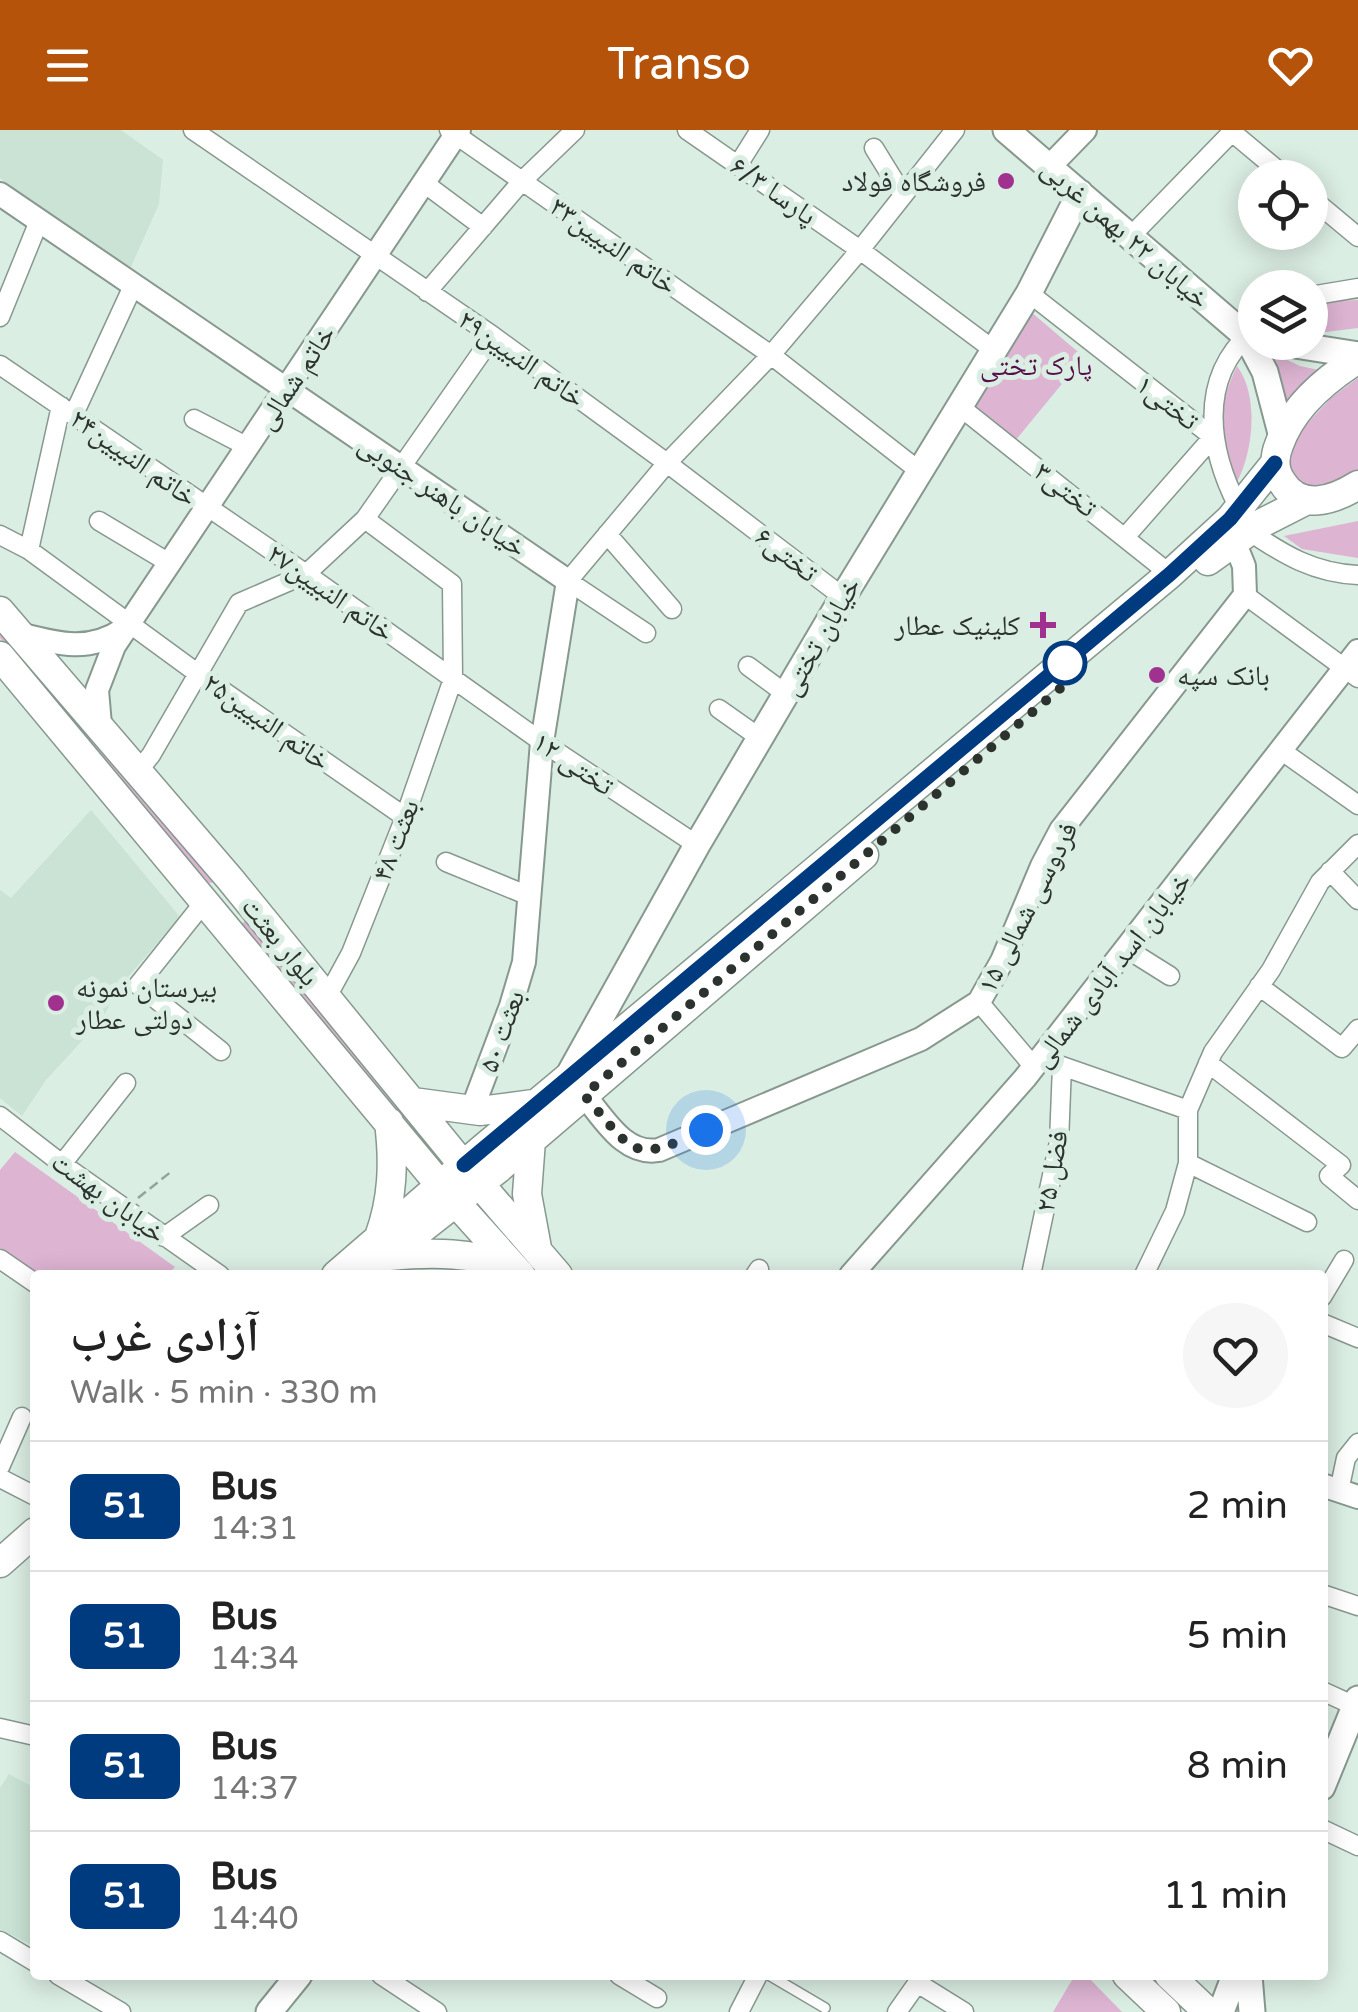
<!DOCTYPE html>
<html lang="en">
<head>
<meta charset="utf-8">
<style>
  :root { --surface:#fff; --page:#f6f6f6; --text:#222; --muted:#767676; --line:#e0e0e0; --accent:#b45309 }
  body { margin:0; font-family:"Varela Round","Noto Naskh Arabic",sans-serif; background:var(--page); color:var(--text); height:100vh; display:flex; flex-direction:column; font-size:38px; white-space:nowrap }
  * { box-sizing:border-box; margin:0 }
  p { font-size:32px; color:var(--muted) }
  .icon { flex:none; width:55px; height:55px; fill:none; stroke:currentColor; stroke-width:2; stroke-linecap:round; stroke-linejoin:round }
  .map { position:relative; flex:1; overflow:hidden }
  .drawer { position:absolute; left:30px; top:1140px; width:1298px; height:710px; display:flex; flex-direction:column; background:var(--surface); border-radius:10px; box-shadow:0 5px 25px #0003 }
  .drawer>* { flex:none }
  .badge { padding:0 20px; border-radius:15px; font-size:35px; line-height:65px }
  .controls { position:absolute; left:1238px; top:30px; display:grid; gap:20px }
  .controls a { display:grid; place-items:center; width:90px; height:90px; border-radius:50%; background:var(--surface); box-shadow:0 5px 25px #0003; font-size:50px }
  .you { position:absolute; width:50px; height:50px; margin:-25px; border:8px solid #fff; border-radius:50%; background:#1a73e8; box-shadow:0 0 0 15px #1a73e833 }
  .map>.badge { position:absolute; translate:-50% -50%; box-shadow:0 0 0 5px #fff }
  .round { display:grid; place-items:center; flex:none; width:105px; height:105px; border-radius:52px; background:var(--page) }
  .head { display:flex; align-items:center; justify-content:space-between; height:170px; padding:0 40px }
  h1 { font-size:48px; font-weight:600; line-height:75px }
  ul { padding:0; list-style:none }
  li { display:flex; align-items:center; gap:30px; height:130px; padding:0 40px; border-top:2px solid var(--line) }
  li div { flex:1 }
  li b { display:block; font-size:38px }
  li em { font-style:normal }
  li .badge { min-width:110px; font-weight:700; text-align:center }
  header { display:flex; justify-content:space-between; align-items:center; height:130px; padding:0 40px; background:var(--accent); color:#fff; font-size:45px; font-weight:600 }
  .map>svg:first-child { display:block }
  .built { fill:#cae3d5 }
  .green { fill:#ddb4d2 }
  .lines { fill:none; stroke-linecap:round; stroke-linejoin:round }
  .service-casing { stroke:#87988e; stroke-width:12 }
  .minor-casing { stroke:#87988e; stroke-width:21 }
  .tertiary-casing { stroke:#87988e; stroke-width:26 }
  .secondary-casing { stroke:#87988e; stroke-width:29 }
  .primary-casing { stroke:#87988e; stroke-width:31 }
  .path { stroke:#95a49b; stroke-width:2.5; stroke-dasharray:10 5; stroke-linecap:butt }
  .service { stroke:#fff; stroke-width:9 }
  .minor { stroke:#fff; stroke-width:18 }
  .tertiary { stroke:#fff; stroke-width:22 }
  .secondary { stroke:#fff; stroke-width:25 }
  .primary { stroke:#fff; stroke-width:28 }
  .line-casing { stroke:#fff; stroke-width:22 }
  .line { stroke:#003b80; stroke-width:15 }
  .walk { stroke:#2c332f; stroke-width:10; stroke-dasharray:0 18 }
  .poi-dot { fill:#a1318e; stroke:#dbeee3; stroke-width:4 }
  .stop-dot { fill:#fff; stroke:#003b80; stroke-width:5 }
  .labels { text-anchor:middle; stroke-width:10; stroke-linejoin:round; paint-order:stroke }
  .poi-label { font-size:28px; fill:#2c332f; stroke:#dbeee3; text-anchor:end }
  .street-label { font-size:28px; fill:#2c332f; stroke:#dbeee3 }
  .park-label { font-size:28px; fill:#570f4b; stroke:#dbeee3 }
</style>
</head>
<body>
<header><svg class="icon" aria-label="menu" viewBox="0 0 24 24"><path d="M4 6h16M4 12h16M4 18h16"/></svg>Transo<svg class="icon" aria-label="heart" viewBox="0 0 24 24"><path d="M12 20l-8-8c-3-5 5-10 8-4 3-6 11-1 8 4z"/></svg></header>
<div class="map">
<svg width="1358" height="1882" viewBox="0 0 1358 1882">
  <rect width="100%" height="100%" fill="#dbeee3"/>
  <path class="built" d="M0,0H121L163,30L159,74L130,139L0,48Z
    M91,680L180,787L120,856L102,889L46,950L22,986L0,968V760L11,768Z
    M9,1644L35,1658V1817L0,1799V1658Z"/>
  <path class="green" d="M1358,170V198L1310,204V177L1332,171Z
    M1031,182L1084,227L1015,311L975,277Z
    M1275,224L1300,236L1319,240L1284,276L1280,247L1271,229Z
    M1237,236C1260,267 1253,325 1235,356C1216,311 1216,280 1237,236Z
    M1358,248V344L1317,365L1285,343L1294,311L1302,299L1332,267Z
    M1358,391V428L1302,419L1284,406Z
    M0,497L215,752L209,753L0,508Z
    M245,791L444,1027L438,1033L240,795Z
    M15,1022L175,1137L167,1145H38L0,1118V1040Z
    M1075,1845H1086L1122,1882H1053Z"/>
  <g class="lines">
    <g class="service-casing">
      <path id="service" d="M769,1845L825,1878"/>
    </g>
    <g class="minor-casing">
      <path id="minor" d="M193,0L493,206L667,333L843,467
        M449,0L771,225L918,340
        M687,0L860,120L995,221
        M1232,2L1287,48
        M874,18L903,65
        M738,35L760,0
        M424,53L483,97
        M1310,67L1358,107
        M1130,107L1234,0
        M427,162L522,51L575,0
        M1029,163L1213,307L1126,406
        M1310,166L1358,158
        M0,187L39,91
        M0,235L306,444L542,612L697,715
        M959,276L1170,444
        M74,284L133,156
        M194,289L248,317
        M1239,378C1209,321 1197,250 1251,202
        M99,391L171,434
        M1249,401C1284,425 1314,443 1358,445
        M607,404L672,479
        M0,405L29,420L197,543L405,687
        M29,420L61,276
        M1245,465L1358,548
        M646,503L568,451L667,333L771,225L860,120L955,0
        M748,536L786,564
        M719,579L760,608
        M1282,621L1358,675
        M138,641L151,625L239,473L306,444L365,389L493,206
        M446,732L529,766
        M1330,741L1358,770
        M205,771L138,855L221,921
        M1127,819L1170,846
        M1259,856L1342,918L1358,899
        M327,867L351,823L405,687L453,549L452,454L365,389
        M979,872L1034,937
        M1208,933L1341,1035L1329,1046L1358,1070
        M1056,934L1188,980
        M0,986L62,1034L220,1145
        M1188,1033L1307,1092
        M62,1034L126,953
        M164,1107L209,1075
        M0,1129L35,1153
        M755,1145L759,1139
        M1031,1145L1059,1012L1062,936
        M1144,1145L1175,1081L1188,1033V980L1213,922L1271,840L1320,752L1358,714
        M1322,1167L1344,1130
        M1322,1193L1358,1208
        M0,1337L22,1287
        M0,1348L35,1366
        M1339,1361L1346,1328L1358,1313
        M1322,1464L1358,1476
        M1322,1561L1355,1576
        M0,1598L35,1606
        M1322,1699L1358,1716
        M0,1811L35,1832
        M58,1845L121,1882
        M381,1845L437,1882
        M619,1845L657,1868
        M919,1854L964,1882
        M739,1882L758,1845
        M897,1882L923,1845"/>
    </g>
    <g class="tertiary-casing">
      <path id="tertiary" d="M1049,37L1085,0
        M0,64L568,451L542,612L524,832L511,876L476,969
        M19,504C58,514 89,523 124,499
        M100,595L97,560L114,516L459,0
        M584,965C604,988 624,1026 659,1020L921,909L979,872L1002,831L1042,736L1061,700L1245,465L1244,436L1234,411
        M851,1145L1025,948L1358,521
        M1322,1355L1358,1367"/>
    </g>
    <g class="secondary-casing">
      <path id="secondary" d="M1006,0L1246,206L1265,242L1282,307
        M1276,212L1358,225
        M571,941L697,715L843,467L1029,163L1080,63
        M1322,1657L1358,1569
        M1249,1845L1252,1882
        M269,1882L299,1845
        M1221,1882L1235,1845"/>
    </g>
    <g class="primary-casing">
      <path id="primary" d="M1358,229C1326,249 1292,277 1279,315C1274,327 1274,341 1282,352C1300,382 1334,370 1358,355
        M1208,431L1258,395L1305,371
        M0,481L230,749L454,1024L558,1145
        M0,526L440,1055L521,1145
        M413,972L480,981L533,974
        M531,1010L527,1064L537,1118
        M379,1107C393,1069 394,1032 389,992
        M389,1126C434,1122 472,1122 514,1138
        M336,1145L481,1020L1170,444L1230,389L1275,333
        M363,1145L498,1039L864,725
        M0,1433L35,1402
        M1127,1845L1166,1882
        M1169,1845L1208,1882"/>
    </g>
    <path class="path" d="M138,1068L172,1041"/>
    <use href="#service" class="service"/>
    <use href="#minor" class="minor"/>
    <use href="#tertiary" class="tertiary"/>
    <use href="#secondary" class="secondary"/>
    <use href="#primary" class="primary"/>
  </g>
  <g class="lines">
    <g class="line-casing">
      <path id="line" d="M464,1035L1170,444L1230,389L1275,333"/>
    </g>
    <use href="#line" class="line"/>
    <path class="walk" d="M706,1000C629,1034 637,1025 584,965L1070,550L1065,533"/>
  </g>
  <g class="poi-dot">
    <circle cx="1006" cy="51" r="10"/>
    <path d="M1038 480h10v10h10v10h-10v10h-10v-10h-10v-10h10z"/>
    <circle cx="1157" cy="545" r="10"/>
    <circle cx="56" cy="873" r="10"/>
  </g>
  <circle class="stop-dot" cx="1065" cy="533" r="20"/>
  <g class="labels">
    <g class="poi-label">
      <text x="986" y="61">فروشگاه فولاد</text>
      <text x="1020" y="505">کلینیک عطار</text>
      <text x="1177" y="555" text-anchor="start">بانک سپه</text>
      <text x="76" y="867" text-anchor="start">بیرستان نمونه<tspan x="76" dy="32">دولتی عطار</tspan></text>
    </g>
    <g class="street-label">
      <text transform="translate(774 60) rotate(35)" y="10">پارسا ۶/۳</text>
      <text transform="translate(1126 103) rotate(41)" y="10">خیابان ۲۲ بهمن غربی</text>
      <text transform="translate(614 115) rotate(35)" y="10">خاتم النبیین۳۳</text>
      <text transform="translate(522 228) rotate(35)" y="10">خاتم النبیین۲۹</text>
      <text transform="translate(295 247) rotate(-56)" y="10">خاتم شمالی</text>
      <text transform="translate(1168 272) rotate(38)" y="10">تختی۱</text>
      <text transform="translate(134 327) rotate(35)" y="10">خاتم النبیین۲۴</text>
      <text transform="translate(1066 359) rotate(38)" y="10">تختی۳</text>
      <text transform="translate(443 365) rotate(34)" y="10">خیابان باهنر جنوبی</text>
      <text transform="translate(787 424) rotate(38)" y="10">تختی۶</text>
      <text transform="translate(331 462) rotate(35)" y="10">خاتم النبیین۲۷</text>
      <text transform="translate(820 506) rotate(-60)" y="10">خیابان تختی</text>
      <text transform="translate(267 591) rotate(35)" y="10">خاتم النبیین۲۵</text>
      <text transform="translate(574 633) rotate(34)" y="10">تختی ۱۲</text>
      <text transform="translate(395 710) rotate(-69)" y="10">بعثت ۴۸</text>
      <text transform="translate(1027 777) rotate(-63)" y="10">فردوسی شمالی ۱۵</text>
      <text transform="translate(281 811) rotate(51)" y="10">بلوار بعثت</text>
      <text transform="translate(1111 839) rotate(-52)" y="10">خیابان اسد آبادی شمالی</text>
      <text transform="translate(501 901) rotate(-70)" y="10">بعثت ۵۰</text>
      <text transform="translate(1051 1041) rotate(-80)" y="10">فضل ۲۵</text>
      <text transform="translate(109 1067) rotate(36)" y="10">خیابان بهشت</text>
    </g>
    <g class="park-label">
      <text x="1036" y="245">پارک تختی</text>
    </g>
  </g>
</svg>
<div class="controls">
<a><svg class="icon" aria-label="locate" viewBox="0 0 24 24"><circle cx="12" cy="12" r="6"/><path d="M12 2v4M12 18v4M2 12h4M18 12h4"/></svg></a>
<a><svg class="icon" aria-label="layers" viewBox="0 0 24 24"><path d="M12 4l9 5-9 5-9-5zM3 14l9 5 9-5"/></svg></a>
</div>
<div class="you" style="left:706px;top:1000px"></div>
<section class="drawer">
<div class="head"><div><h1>آزادی غرب</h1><p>Walk · 5 min · 330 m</p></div><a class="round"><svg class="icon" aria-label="heart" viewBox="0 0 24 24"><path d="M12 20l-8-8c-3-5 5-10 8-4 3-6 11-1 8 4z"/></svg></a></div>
<ul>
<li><span class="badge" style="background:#003b80;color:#fff">51</span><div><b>Bus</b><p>14:31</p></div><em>2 min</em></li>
<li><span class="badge" style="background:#003b80;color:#fff">51</span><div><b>Bus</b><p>14:34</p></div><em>5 min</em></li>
<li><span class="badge" style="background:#003b80;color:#fff">51</span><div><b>Bus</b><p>14:37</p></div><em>8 min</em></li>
<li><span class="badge" style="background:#003b80;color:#fff">51</span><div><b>Bus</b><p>14:40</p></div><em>11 min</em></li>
</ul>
</section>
</div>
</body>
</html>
